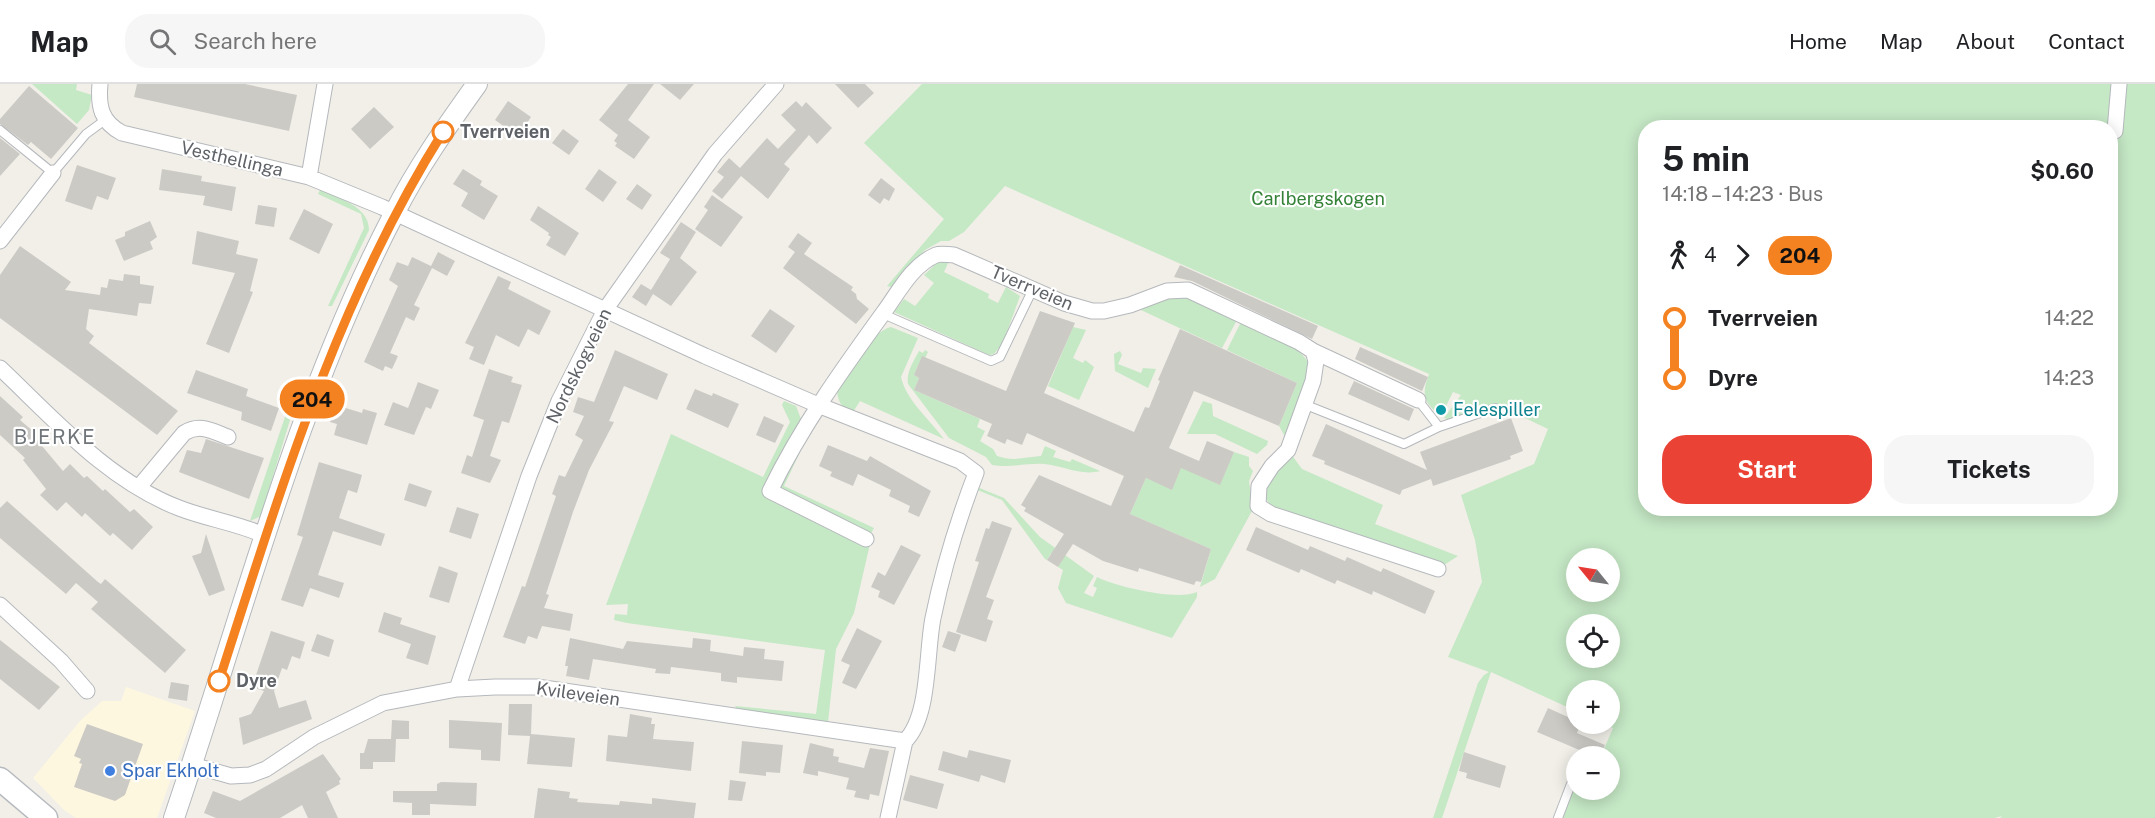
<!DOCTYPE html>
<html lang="en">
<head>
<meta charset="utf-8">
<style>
  :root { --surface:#fff; --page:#f6f6f6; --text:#202124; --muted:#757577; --line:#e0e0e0; --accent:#ea4335 }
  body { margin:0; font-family:"Public Sans",sans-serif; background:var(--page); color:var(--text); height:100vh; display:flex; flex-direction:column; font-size:22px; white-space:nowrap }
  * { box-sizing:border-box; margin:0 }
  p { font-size:20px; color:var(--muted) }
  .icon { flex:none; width:33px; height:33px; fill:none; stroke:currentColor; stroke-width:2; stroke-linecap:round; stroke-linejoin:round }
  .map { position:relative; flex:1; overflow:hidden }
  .sheet { position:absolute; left:1638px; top:36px; width:480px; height:396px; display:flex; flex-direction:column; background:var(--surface); border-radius:24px; box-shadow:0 3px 15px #0003 }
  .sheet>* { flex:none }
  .badge { padding:0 12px; border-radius:20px; font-size:21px; line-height:39px }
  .needle { width:39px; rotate:300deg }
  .tools { position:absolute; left:1566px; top:464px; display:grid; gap:12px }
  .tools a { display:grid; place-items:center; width:54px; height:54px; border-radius:50%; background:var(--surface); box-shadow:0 3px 15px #0003; font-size:30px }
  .map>.badge { position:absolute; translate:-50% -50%; box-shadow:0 0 0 3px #fff }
  .legs { display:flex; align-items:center; gap:9px; height:66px; padding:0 24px; font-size:20px }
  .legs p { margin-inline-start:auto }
  .summary { display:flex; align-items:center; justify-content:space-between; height:102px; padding:0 24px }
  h1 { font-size:33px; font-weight:700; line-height:45px }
  .cta { display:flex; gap:12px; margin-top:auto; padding:12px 24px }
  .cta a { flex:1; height:69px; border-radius:24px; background:var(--accent); color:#fff; font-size:24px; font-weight:700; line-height:69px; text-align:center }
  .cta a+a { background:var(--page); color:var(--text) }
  ul { padding:0 24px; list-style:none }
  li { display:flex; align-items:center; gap:21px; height:60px; font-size:22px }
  li i { display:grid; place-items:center; width:9px; height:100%; margin:0 8px; background:currentColor }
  li i::after { content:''; width:15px; height:15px; margin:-8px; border:4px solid; border-radius:50%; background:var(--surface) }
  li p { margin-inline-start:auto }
  li:first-child i { background:linear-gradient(#0000 50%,currentColor 0) }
  li:last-child i { background:linear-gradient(currentColor 50%,#0000 0) }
  header { display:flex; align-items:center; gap:36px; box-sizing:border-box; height:84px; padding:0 30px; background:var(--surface); border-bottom:2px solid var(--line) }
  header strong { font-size:28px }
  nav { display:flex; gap:33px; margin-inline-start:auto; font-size:21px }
  .search { width:420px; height:54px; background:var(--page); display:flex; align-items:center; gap:15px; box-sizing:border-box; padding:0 21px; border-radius:24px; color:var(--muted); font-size:22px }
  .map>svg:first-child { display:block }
  .commercial { fill:#fef7e0 }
  .green { fill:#c5e8c5; fill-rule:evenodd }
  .building { fill:#cccac5 }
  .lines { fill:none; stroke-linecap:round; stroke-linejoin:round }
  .service-casing { stroke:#b5b8bc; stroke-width:10 }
  .minor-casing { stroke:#b5b8bc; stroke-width:17 }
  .tertiary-casing { stroke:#b5b8bc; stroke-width:22 }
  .secondary-casing { stroke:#b6babf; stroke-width:25 }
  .service { stroke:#fff; stroke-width:8 }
  .minor { stroke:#fff; stroke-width:15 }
  .tertiary { stroke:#fff; stroke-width:20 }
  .secondary { stroke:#fff; stroke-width:22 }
  .line-1-casing { stroke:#fff; stroke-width:14 }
  .line-1 { stroke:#f58220; stroke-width:9 }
  .stop-1-dot { fill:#fff; stroke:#f58220; stroke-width:3 }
  .culture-dot { fill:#0f9aa8; stroke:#fff; stroke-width:2 }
  .shop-dot { fill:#3f7fe0; stroke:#fff; stroke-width:2 }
  .labels { text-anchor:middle; stroke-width:4.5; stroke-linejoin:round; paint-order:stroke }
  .stop-label { font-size:18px; font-weight:bold; fill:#5f6368; stroke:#fff; text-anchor:start }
  .street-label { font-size:18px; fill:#5f6368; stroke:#fff }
  .park-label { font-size:18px; fill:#348238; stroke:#fff }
  .culture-label { font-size:18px; fill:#0d838f; stroke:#fff; text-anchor:start }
  .shop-label { font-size:18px; fill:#366cbe; stroke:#fff; text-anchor:start }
  .neighbourhood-label { font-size:20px; letter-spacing:1.5px; fill:#70757a; stroke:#fff }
</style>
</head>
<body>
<header>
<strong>Map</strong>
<div class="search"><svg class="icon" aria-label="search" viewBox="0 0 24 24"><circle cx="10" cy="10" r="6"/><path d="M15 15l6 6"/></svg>Search here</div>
<nav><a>Home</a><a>Map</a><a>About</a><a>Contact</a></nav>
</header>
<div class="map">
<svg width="2155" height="734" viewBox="0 0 2155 734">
  <rect width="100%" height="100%" fill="#f1efe8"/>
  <path class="commercial" d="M126,603L195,627L157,734H76L64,726L33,694L80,637L102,617H121Z"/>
  <path class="green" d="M32,0H77L76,6L92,11L89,26L77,40Z
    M922,0H2155V734H2000L2002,732L1995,734H1563L1576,699V705H1610V672H1601L1613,644L1602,639H1610V606H1576V627L1491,588L1442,734H1433L1478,599L1484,591L1489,588L1448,573L1482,498L1475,456L1461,411L1534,380L1548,345L1496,320L1449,336L1444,334L1461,311L1453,308L1441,332C1422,318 1422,309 1429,290L1005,102L964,148L949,157H941L925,166L891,203L887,202L944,135L864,59ZM1646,44H2110V424H1646ZM1576,474H1610V507H1576ZM1576,540H1610V573H1576Z
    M320,106C338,114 369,122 369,146L332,222H328L364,144L361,130L318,110Z
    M949,177L944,188L989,210L988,214L998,219L1006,203L1020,212L1003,259L994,270L989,271L894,228L904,215L915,222L934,199L924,191L938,178Z
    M1178,212L1190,215L1237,236L1222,264L1141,226L1158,215Z
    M1241,238C1260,247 1304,262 1310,283L1287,356L1279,342L1297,299L1227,266Z
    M891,243L918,254L901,293C906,316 930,336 944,355L860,317L853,328C842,324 839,320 837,308C845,292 874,245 891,243Z
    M1073,243L1086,246L1073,274L1083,279L1085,276L1094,283L1079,316L1048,302Z
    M925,266L928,268L925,274L922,273L914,291L919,294L914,306L980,335L977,343L985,347L980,357L993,365L997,372C1014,378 1024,373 1041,372L1045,362L1056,367L1053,373L1070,378L1072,375L1100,387C1081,392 1064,382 1044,380C1027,379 1009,384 992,381L986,373L949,354L908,300C906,289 913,278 919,267L923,269Z
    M1120,267L1122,271L1118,280L1141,289L1143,284L1156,285L1148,304L1115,287L1114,270Z
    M292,312L296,316L261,432L250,437Z
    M784,317L796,322L801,335L768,408L870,460L854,529L836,565L828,638L737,626L735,622L816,630L825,566L627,539L614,536L615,530L627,531L628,520L606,521L671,350L763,393L790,338L782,321Z
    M1203,317L1212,320L1213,332L1268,357L1267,361L1257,370L1215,350H1187Z
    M809,349L784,402L874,444L870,451L778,406Z
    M1234,368L1249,373V382L1253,387L1249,397L1253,425L1215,495L1200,503L1211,465L1130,430L1146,394L1172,405L1181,383L1218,400Z
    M1291,370L1302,385L1383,421L1375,440L1458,472L1444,481L1315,440L1271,423L1267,416L1266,400Z
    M977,403L1004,414L1040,453L1094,492L1084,509L1093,513L1097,504L1093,502L1097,493C1116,503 1178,517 1197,508V513L1172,554L1066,519L1058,504L1063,486L1058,483L1062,476L1051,469L1047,476L1045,475L1002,416L975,405Z"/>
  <path class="building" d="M137,0H245L297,11L289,47L134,13Z
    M628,0H654L628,36L650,53L634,75L615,62L617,59L614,57L618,51L599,36Z
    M660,0H694L680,16Z
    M835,0H865L874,9L858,24Z
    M29,2L78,44L51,75L31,58L28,61L0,40V35Z
    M508,17L531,33L518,52L495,36Z
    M796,17L802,23L806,18L832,44L817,60L809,51L784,80L790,85L768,115L741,92L722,115L712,107L724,93L717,88L729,74L740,84L767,54L778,65L796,46L781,31Z
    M374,23L394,43L370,65L351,45Z
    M563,45L579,57L569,71L552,59Z
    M0,54L20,70L0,92Z
    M77,81L116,94L108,116L97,112L92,126L65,117Z
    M162,85L202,92L201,97L236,103L232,127L203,121L205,112L159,106Z
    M463,85L482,97L480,101L498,112L484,136L461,122L468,109L453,100Z
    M599,85L617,98L603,118L585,105Z
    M881,94L895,105L889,117L884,114L880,120L868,111Z
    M637,100L652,111L642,126L626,115Z
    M712,111L743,133L721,163L695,145L708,126L704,123Z
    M258,121L277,124L274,143L255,140Z
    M538,122L579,149L565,172L546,161L551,153L548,151L549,149L530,136Z
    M304,125L333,140L319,170L289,155Z
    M150,137L157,153L150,158L153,165L124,177L115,156L125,152V148Z
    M681,138L696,148L680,174L697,188L671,222L653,210L646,222L632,213L641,200L651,206L670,175L660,169Z
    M197,147L239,157L236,170L258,175L250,207L253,208L229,269L206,260L235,189L192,180Z
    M798,149L812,159L804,170L853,203L851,206L856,210L857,215L869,225L856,240L783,184L795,168L788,163Z
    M20,162L71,198L65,206L100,211L101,203L107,204L109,195L123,197L124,190L140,192V200L154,202L151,220L139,219L137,232L89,225L86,245L94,252L89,259L178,327L157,351L0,234V191Z
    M438,168L455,177L447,192L432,184L414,221L420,224L414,237L406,233L390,269L398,272L392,285L385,282L383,287L364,278L398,202L389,196L397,178L408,182L412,173L431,182Z
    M1180,181L1318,242L1312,255L1192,197L1174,193Z
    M498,192L511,198L508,205L551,227L539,251L528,245L519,263L496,251L484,281L469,275L474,263L465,259Z
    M770,225L795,242L776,269L751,252Z
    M1040,227L1075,239L1044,309L1134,348L1145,323L1149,324L1160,297L1158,296L1180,245L1297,299L1279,342L1194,307L1169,364L1199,377L1207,357L1234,368L1220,401L1181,384L1172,406L1146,394L1130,430L1211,465L1201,498L1196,497L1194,501L1139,484L1138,488L1103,477L1073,460L1058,483L1047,476L1064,450L1024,427L1026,424L1021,421L1039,391L1111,422L1124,392L1027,349L1022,361L1007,355L1005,360L987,352L992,340L914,306L919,294L914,291L922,272L1006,307Z
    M1360,263L1428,293L1422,307L1355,275Z
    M615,266L668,290L657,316L624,302L609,337L614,338L589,386L573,428L546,510L549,511L544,524L573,530L570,547L542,542L537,555L528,552L525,560L503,553L522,502L525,503L556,412L552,410L559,391L565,393L583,356L575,351L584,332L573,328L578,313L594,318Z
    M489,285L513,293L511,298L522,301L509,339L502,337L490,372L501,376L490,399L461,389L467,371L472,373L484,336L473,332Z
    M196,286L248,305L246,312L279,324L271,347L241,336L242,328L187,309Z
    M1354,297L1414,325L1409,337L1348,310Z
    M418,298L439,306L431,325L426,323L414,351L384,341L393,318L408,324Z
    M695,305L712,312L713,309L739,320L728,344L686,325Z
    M0,312L23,333L20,336L34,348L32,350L63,387L70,380L84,394L87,392L103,407L105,405L130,428L134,425L153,443L132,466L113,449L110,452L85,429L82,433L66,418L57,427L40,411L46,405L23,376L25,374L0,351Z
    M336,321L362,329L363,325L377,329L367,361L334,351L337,340L330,338Z
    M764,332L784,341L775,359L756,351Z
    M1511,334L1523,367L1510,372L1511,375L1433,402L1431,395L1402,406L1400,411L1324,380L1325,377L1312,372L1326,340L1427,386L1420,368Z
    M206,355L264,374L249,415L179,388L187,366L201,369Z
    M828,361L867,377L870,372L931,407L919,433L908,428L910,422L889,412L891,406L858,390L853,402L830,392L832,388L819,382Z
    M319,378L362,391L357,409L348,406L339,434L385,450L381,462L333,447L318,491L344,499L339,514L310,504L303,523L281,516L303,453L297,451Z
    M409,399L432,407L426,423L404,416Z
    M7,417L98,498L101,500L105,495L186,566L165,589L91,525L98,518L76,499L66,510L0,454V424Z
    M457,423L479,430L471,455L449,448Z
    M992,437L1012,444L986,513L994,516L987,535L993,537L986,558L956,548L979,478L975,477L986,444L989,445Z
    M1256,443L1308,466L1310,462L1345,477L1347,473L1381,488L1383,484L1435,507L1425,530L1373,507L1372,511L1337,496L1335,500L1301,485L1299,489L1246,466Z
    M206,450L225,506L209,512L192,472L201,469Z
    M901,461L921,471L894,521L878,513L880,507L871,503L878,488L885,492Z
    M439,482L458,489L449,519L429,513Z
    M384,528L402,534L400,540L436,552L428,581L406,574L411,560L378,548Z
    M857,544L882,557L856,605L842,599L850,581L841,577Z
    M271,547L305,558L300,575L292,572L287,586L282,584L274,607L279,624L306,616L312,635L243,661L239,634L251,630L264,607L252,603Z
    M948,547L961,551L955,568L942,563Z
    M317,550L334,556L329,573L311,567Z
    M570,554L623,565L627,557L692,564L693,554L711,556L710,567L743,572L744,563L765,565L764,575L784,577L782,597L737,593V599L721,597V589L671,583L670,590L655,589L656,585L593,575L589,596L566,592L568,582H565Z
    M0,556L60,603L39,626L0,595Z
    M171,598L189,601L187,617L168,614Z
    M509,620H532L531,650L575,654L572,683L527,680L530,652L508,651Z
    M1548,624L1581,639L1577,649L1605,661L1600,672H1582L1584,668L1537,648Z
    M630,630L652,634L651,640H655L653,655L694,658L691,687L606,677L608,651L627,653Z
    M392,636L409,637V655H391Z
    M449,636L502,639L500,677L481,676V666L449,664Z
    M87,640L143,660L125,711L115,717L74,703L82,680L79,679L81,675L74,672Z
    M368,655H396L395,678H373V685H360V669H364Z
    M742,657L783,661L780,689L766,688V692L739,689Z
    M810,659L834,665L833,672L839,673L838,678L864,684L870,664L889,667L879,712L870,710L869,716L854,713L856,707L846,705L849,694L818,687V692L803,689Z
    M969,666L1011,676L1005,699L981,691L979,698L938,686L943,667L967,674Z
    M1464,668L1506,682L1500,704L1466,694L1467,689L1459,687Z
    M323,670L341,695L339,697L340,700L326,708L338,734H308L302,721L280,734H216L204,729L213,707L240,717Z
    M910,691L944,700L937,725L903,716Z
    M730,696L746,698L742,717L728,716Z
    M441,698L477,699L476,722L430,720V731H412V719L393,718V707H437V700Z
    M538,704L570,708L569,714L578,715L577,718L619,721L620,717L652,720V714L696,719L694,734H534Z"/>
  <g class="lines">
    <g class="service-casing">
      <path id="service" d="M0,46L53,89L86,50L105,36
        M883,230L991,277L1000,273L1033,205
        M1418,316L1439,343L1495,324
        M1306,321L1404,360L1439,343
        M1558,734L1571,700"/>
    </g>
    <g class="minor-casing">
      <path id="minor" d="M100,0C98,22 101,38 122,49L309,93L382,123L705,272L818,321L960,377L976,389C958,436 943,485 933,534C926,569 930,633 905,657
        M2115,47L2119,0
        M309,93L325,0
        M0,157L53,89
        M1313,267L1418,316
        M0,284C54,335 108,397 179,424C207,435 238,439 266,452
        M139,403L184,349C200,339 212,347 228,353
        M866,455L770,407C801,343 842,286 884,228C898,209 912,181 936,171C941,169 948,171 954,171L1064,219L1092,227H1104L1130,221L1167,207L1188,206L1299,258L1313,267L1316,277L1313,297L1288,366L1272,382L1259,402L1258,422L1271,430L1438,485
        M0,521L61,577L87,607
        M457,605L529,392L559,317L605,226L715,70L776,0
        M192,681L231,692L250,691L266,685L314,653L383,619L457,605L495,603H537L905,657L888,734"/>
    </g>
    <g class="tertiary-casing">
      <path id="tertiary" d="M174,734C243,531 295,320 394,130C417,84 447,42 477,0"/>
    </g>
    <g class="secondary-casing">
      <path id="secondary" d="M0,695L46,734"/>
    </g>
    <use href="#service" class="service"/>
    <use href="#minor" class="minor"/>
    <use href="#tertiary" class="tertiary"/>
    <use href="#secondary" class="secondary"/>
  </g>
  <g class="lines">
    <g class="line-1-casing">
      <path id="line-1" d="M219,597C280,408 336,218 443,48"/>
    </g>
    <use href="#line-1" class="line-1"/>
  </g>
  <g class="stop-1-dot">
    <circle cx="443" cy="48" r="10"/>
    <circle cx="219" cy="597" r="10"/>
  </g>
  <circle class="culture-dot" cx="1441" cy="326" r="6"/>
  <circle class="shop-dot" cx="110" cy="687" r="6"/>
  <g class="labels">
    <g class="stop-label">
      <text x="460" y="54">Tverrveien</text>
      <text x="236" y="603">Dyre</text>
    </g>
    <g class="street-label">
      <text transform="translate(232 75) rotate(13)" y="6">Vesthellinga</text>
      <text transform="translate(1032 204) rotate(23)" y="6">Tverrveien</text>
      <text transform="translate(579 282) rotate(-64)" y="6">Nordskogveien</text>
      <text transform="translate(578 610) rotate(8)" y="6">Kvileveien</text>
    </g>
    <g class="park-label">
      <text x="1318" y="121">Carlbergskogen</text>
    </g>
    <g class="culture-label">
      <text x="1453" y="332">Felespiller</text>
    </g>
    <g class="shop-label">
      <text x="122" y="693">Spar Ekholt</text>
    </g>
    <g class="neighbourhood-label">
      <text x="55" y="360">BJERKE</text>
    </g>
  </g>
</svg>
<div class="tools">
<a><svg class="needle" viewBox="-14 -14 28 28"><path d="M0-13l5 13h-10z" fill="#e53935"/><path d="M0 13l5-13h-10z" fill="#757577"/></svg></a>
<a><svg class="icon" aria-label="locate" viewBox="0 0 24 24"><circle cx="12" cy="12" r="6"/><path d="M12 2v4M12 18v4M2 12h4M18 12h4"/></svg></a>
<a>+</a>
<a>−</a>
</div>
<b class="badge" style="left:312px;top:315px;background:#f58220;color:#111">204</b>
<section class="sheet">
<div class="summary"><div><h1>5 min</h1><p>14:18 – 14:23 · Bus</p></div><b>$0.60</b></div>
<div class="legs"><svg class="icon" aria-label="walk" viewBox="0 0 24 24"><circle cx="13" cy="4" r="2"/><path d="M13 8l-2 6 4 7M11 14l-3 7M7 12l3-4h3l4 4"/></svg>4<svg class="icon" aria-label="forward" viewBox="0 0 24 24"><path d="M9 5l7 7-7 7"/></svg><b class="badge" style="background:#f58220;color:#111">204</b></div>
<ul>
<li><i style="color:#f58220"></i><b>Tverrveien</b><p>14:22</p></li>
<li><i style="color:#f58220"></i><b>Dyre</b><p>14:23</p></li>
</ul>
<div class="cta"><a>Start</a><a>Tickets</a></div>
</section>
</div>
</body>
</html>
